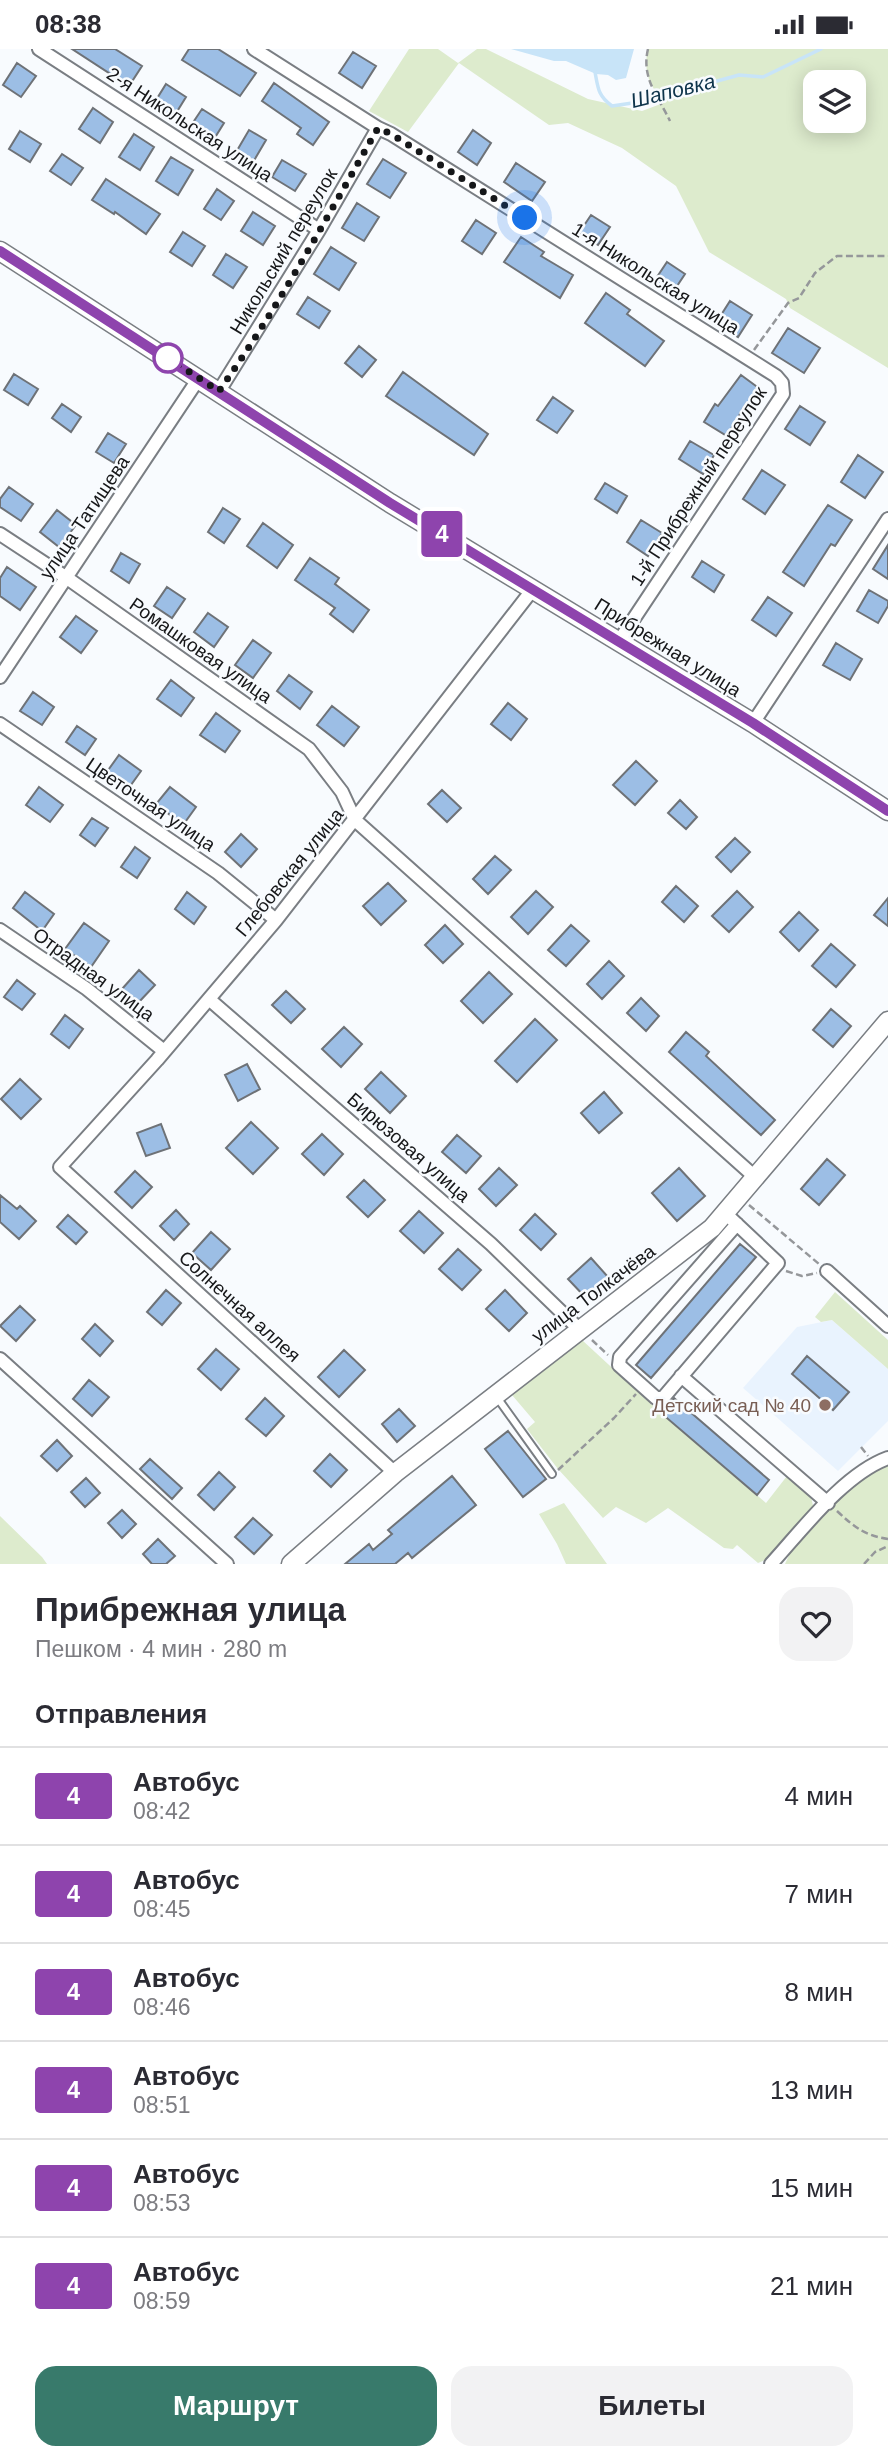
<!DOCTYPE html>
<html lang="ru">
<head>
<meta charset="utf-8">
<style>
  :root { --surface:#fff; --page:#f2f2f3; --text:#2b2b33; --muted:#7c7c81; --line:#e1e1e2; --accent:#387a6b }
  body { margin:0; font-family:Arial,sans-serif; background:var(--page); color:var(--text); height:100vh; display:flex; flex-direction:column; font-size:26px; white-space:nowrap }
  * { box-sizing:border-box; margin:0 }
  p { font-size:23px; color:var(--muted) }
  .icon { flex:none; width:38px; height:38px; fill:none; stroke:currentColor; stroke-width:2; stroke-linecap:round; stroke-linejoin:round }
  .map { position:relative; height:1515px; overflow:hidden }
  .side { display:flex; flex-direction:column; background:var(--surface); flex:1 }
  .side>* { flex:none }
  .badge { padding:0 14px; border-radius:5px; font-size:24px; line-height:46px }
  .tools { position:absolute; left:803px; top:21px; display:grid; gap:14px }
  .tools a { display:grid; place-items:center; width:63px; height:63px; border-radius:14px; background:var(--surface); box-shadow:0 4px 18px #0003; font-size:35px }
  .you { position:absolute; width:35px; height:35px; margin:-18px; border:5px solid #fff; border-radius:50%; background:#1a73e8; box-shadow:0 0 0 10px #1a73e833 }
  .map>.badge { position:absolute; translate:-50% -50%; box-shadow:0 0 0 4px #fff }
  h2 { padding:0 35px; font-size:26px; line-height:63px }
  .round { display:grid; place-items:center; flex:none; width:74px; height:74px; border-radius:21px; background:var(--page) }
  .summary { display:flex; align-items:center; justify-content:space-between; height:119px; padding:0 35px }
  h1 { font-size:33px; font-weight:700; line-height:52px }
  .primary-button { display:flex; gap:14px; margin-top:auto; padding:14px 35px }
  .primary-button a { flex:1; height:80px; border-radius:21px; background:var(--accent); color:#fff; font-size:28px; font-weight:700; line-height:80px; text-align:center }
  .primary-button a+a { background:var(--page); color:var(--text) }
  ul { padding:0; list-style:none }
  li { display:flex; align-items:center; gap:21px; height:98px; padding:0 35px; border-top:2px solid var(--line) }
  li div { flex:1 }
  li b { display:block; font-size:26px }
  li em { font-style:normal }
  li .badge { min-width:77px; font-weight:700; text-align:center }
  .status { display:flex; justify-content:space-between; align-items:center; height:49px; padding:0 35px; background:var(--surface); direction:ltr }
  .status svg { height:19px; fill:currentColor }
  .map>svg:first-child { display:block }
  .built { fill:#e9f3fe }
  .green { fill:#ddebcd; fill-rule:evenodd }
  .water { fill:#c8e4f8 }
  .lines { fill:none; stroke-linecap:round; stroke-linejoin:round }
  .stream { stroke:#c8e4f8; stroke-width:3.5 }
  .building { fill:#9cbee5; stroke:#6e7277; stroke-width:2 }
  .lane-casing { stroke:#7a7e83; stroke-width:10 }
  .street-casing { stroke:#7a7e83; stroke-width:16 }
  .secondary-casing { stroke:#7a7e83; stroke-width:21 }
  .path { stroke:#95979a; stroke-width:2.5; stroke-dasharray:7 3.5; stroke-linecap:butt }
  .lane { stroke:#fff; stroke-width:6 }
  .street { stroke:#fff; stroke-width:12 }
  .secondary { stroke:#fff; stroke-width:18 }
  .line-casing { stroke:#fff; stroke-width:16 }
  .line { stroke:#8e44ad; stroke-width:10 }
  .walk { stroke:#161719; stroke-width:7; stroke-dasharray:0 12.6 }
  .stop-dot { fill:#fff; stroke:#8e44ad; stroke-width:3.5 }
  .education-dot { fill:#8d6e63; stroke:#f8fbfe; stroke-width:2.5 }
  .labels { text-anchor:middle; stroke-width:5; stroke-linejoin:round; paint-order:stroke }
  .street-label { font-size:19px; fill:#161719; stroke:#f8fbfe }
  .education-label { font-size:19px; fill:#785e54; stroke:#f8fbfe; text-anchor:end }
  .water-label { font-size:21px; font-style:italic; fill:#0e344b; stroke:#f8fbfe }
</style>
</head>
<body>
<div class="status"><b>08:38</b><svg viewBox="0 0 49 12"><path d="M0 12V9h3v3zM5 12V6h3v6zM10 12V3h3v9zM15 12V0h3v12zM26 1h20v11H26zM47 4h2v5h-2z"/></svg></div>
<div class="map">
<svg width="888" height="1515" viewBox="0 0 888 1515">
  <rect width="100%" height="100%" fill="#f8fbfe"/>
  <path class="built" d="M832,1271L888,1320V1372L838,1422L743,1339L797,1278Z"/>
  <path class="green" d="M409,0H438L458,14L477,0H486L588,50L642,62L666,53C649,39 643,22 648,0H888V319L790,259L786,250L709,203L676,137L622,99L568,74L549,76L459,14L408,83L369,62ZM816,33H854V72H816Z
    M835,1243L888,1291V1320L832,1271L821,1273L815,1268Z
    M582,1291L661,1364L766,1454L787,1427L811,1448L814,1461L765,1511L758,1514L737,1496L733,1500L724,1499L668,1459L646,1474L616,1458L603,1469L558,1420L527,1380L535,1373L512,1346Z
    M888,1414V1515H785L790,1504L851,1438Z
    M564,1454L607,1515H566L557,1495L539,1465Z
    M0,1467L42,1508L47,1515H0Z"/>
  <path class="water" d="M496,0H634L626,29L616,31L608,26L596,25L566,12H554L511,0Z"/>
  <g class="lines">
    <path class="stream" d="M595,23C598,39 598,47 612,57L646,52L680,39L699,37L739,26L763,28L821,0"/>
  </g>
  <path class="building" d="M72,0H115L142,17L129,37Z
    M189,0H218L256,24L240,47L182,11Z
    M353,3L376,17L362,39L339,24Z
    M17,14L36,27L21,48L3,36Z
    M274,34L329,73L313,96L297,85L301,79L262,52Z
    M166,35L186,48L173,69L153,56Z
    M93,59L113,73L100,94L79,80Z
    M202,60L224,74L214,90L192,75Z
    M249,81L266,91L252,115L235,105Z
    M473,81L491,94L477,116L458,103Z
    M20,82L41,95L30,113L9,100Z
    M134,85L154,98L140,121L119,108Z
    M62,105L83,119L71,136L50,122Z
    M171,108L193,121L178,146L156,132Z
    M383,110L406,124L390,149L367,135Z
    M282,111L306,125L295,142L272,128Z
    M516,114L545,133L532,152L504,133Z
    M106,130L160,165L146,185L115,163L114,165L92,151Z
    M217,140L234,152L221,171L204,160Z
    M357,154L379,168L364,192L342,179Z
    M253,163L275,177L263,196L241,182Z
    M591,166L610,178L598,196L579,184Z
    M476,171L496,184L482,205L462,192Z
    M183,183L205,197L192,217L170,203Z
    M521,188L544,203L541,207L573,226L560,249L504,213Z
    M331,198L356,214L339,241L314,225Z
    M226,205L247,218L233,239L213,226Z
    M667,213L685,225L671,246L653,234Z
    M606,244L630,261L627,265L664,292L645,317L585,274Z
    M308,248L330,262L319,279L297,265Z
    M730,252L752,266L738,288L716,274Z
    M788,279L820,299L804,324L772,304Z
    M359,297L376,311L362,328L345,314Z
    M403,323L488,385L474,406L386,347Z
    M14,325L38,340L28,356L4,341Z
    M741,326L760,340L749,357L746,355L727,387L704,373L715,355L718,357Z
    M553,348L573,362L557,384L537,371Z
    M62,355L81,368L71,383L52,369Z
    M800,357L825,373L810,396L785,380Z
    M108,384L126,395L114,414L96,403Z
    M690,392L714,406L703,425L679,410Z
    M858,406L883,423L865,449L841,433Z
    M762,421L785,436L765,465L743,450Z
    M605,434L627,447L617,464L595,450Z
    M9,438L33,455L21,472L0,458V450Z
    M828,456L852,471L835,497L831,495L804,537L783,523Z
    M223,459L240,470L224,494L208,483Z
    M57,461L76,476L59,498L40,483Z
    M641,471L662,484L648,507L627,493Z
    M263,474L293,496L277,519L247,497Z
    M888,496V530L873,520Z
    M121,504L140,515L129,534L111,522Z
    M310,509L339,529L335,535L369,561L353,583L330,565L335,559L295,531Z
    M702,512L724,526L714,543L692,528Z
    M7,518L36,538L20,561L0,547V529Z
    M167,538L185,550L172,569L154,557Z
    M869,541L888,552V557L878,574L857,562Z
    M768,548L792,564L776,587L752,571Z
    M208,564L228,578L214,598L194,583Z
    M76,567L97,582L81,604L60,588Z
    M253,591L271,604L253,629L235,616Z
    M836,594L862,610L850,631L823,616Z
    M289,626L312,643L300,660L277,642Z
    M171,631L194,649L181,667L157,650Z
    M33,643L54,658L42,676L20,662Z
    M508,654L527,670L511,691L491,675Z
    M332,657L359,678L344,697L317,676Z
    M216,664L240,682L225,703L200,686Z
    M77,677L96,690L85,706L66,693Z
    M119,706L141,722L128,740L106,724Z
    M636,712L657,732L635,756L613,736Z
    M39,738L63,756L50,773L26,756Z
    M170,738L196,758L183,776L156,755Z
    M442,741L461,759L447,773L428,755Z
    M680,751L697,768L686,780L668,764Z
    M92,769L108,779L95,797L80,786Z
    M241,785L257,800L241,818L225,803Z
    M735,789L750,803L731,823L716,808Z
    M135,798L150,809L137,829L121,818Z
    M495,807L511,821L488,845L473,830Z
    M388,834L406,852L381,876L363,857Z
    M676,837L698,857L684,873L662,853Z
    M536,842L553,858L528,885L511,868Z
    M737,842L753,858L729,883L712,867Z
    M25,843L54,865L42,882L13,859Z
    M187,843L206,858L194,875L175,860Z
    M888,849V877L874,866Z
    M799,863L818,881L799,902L780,883Z
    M84,874L109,892L91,918L65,900Z
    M445,876L463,895L443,914L425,896Z
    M571,876L589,892L566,917L548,901Z
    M831,895L855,916L836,938L812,917Z
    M609,912L624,927L602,950L587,935Z
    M139,921L155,936L138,954L122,940Z
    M489,923L512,945L483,974L461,952Z
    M17,931L35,945L22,961L4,948Z
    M286,942L305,960L291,974L272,956Z
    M641,949L659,967L646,982L627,964Z
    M831,960L851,977L833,998L813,981Z
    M65,966L83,980L69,999L51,985Z
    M535,970L557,991L517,1033L495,1012Z
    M344,978L362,995L341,1018L322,1000Z
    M686,983L709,1003L706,1007L775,1071L761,1086L669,1003Z
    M247,1015L260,1040L238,1052L225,1026Z
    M381,1023L406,1047L390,1064L365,1040Z
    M20,1030L41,1050L21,1070L1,1050Z
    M604,1043L622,1064L599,1084L581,1064Z
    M251,1073L278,1099L253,1125L226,1099Z
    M161,1075L170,1099L146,1107L137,1084Z
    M322,1085L343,1105L324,1126L302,1105Z
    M457,1086L481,1107L466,1124L442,1103Z
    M827,1110L845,1126L819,1156L801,1140Z
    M499,1119L517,1136L496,1157L479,1140Z
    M679,1119L705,1147L677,1172L652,1144Z
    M135,1122L152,1138L132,1159L115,1143Z
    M364,1131L385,1151L368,1168L347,1148Z
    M0,1146L17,1160L20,1157L36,1172L19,1190L0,1173Z
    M176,1161L189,1175L174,1191L160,1177Z
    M419,1162L443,1184L424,1204L400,1182Z
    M535,1165L556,1185L541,1201L520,1181Z
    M68,1166L87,1183L76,1195L57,1178Z
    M211,1183L230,1200L211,1221L192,1204Z
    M740,1195L756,1208L651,1329L636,1316Z
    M458,1200L481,1221L462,1241L439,1220Z
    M591,1209L608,1228L586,1249L568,1230Z
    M166,1241L181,1254L162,1276L147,1263Z
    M505,1241L527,1264L509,1282L486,1260Z
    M20,1257L35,1271L16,1292L0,1277Z
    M95,1275L113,1292L100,1307L82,1290Z
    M216,1300L239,1320L221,1341L198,1320Z
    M344,1301L365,1321L339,1348L318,1328Z
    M807,1307L849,1343L833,1361L792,1325Z
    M89,1331L109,1348L92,1367L73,1350Z
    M265,1349L284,1367L266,1387L246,1370Z
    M674,1349L769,1431L757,1446L661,1364Z
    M399,1360L415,1377L397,1393L382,1375Z
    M508,1382L546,1430L523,1448L485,1400Z
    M57,1391L72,1407L57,1422L41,1407Z
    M330,1405L347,1421L331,1438L314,1422Z
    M150,1410L182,1439L172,1450L140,1420Z
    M219,1423L235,1438L214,1461L198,1446Z
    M452,1427L476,1456L412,1509L408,1504L395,1515H345L369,1495L373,1501L392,1485L388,1481Z
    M86,1429L100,1444L85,1458L71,1443Z
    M122,1461L136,1475L122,1489L108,1474Z
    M253,1469L272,1486L254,1505L235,1488Z
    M158,1490L175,1507L166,1515H152L143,1505Z"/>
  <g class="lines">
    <g class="lane-casing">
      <path id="lane" d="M496,1347L552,1425"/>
    </g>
    <g class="street-casing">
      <path id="street" d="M39,0L319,181
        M254,0L378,79L391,85L776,327L782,334L783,345L619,592
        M219,342L319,181L378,79
        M0,485L67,529L309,700L342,743L355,771L755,1128
        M0,628L199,329
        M753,674L888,470
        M0,675L218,824L276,871
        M0,881L87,940L164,1002
        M210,951L491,1195L579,1280
        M724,1163L778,1214L663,1349H656L619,1316L620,1308L737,1175
        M827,1222L888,1277
        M0,1310L227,1515
        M681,1327L828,1454
        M395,1424L60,1118L157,1011L276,871L533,540
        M771,1515C803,1480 844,1425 888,1409"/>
    </g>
    <g class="secondary-casing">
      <path id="secondary" d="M0,202L390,454L753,674L888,762
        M291,1515L395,1424L712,1179L888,972"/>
    </g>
    <path class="path" d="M648,0C641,29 658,47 670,72
      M754,301L788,254L799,249L815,224L837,207H888
      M749,1156L819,1215
      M786,1222L802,1227L817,1224
      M592,1291L608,1306
      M861,1398L868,1407
      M558,1421L614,1369L636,1345
      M837,1462C853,1477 865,1487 888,1490
      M864,1515L875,1503L888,1497"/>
    <use href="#lane" class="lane"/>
    <use href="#street" class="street"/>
    <use href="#secondary" class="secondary"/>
  </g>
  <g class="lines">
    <g class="line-casing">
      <path id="line" d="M0,202L390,454L753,674L888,762"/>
    </g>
    <use href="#line" class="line"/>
    <path class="walk" d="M168,309L219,342C278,259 327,168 378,79L391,85L525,169"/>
  </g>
  <circle class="stop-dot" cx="168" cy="309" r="14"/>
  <circle class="education-dot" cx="825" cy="1356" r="7"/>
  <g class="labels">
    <g class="street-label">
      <text transform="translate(190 75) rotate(33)" y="7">2-я Никольская улица</text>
      <text transform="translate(283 202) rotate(-59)" y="7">Никольский переулок</text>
      <text transform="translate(656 229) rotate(32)" y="7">1-я Никольская улица</text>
      <text transform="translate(698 437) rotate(-57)" y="7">1-й Прибрежный переулок</text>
      <text transform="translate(84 468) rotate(-56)" y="7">улица Татищева</text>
      <text transform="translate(668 598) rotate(32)" y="7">Прибрежная улица</text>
      <text transform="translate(201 601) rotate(35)" y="7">Ромашковая улица</text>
      <text transform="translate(151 755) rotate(34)" y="7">Цветочная улица</text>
      <text transform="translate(289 823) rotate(-51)" y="7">Глебовская улица</text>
      <text transform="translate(94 925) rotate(36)" y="7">Отрадная улица</text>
      <text transform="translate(409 1098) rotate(41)" y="7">Бирюзовая улица</text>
      <text transform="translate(593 1244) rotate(-37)" y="7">улица Толкачёва</text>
      <text transform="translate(240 1257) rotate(42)" y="7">Солнечная аллея</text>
    </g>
    <g class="education-label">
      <text x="811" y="1363">Детский сад № 40</text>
    </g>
    <g class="water-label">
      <text transform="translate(673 42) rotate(-14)" y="7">Шаповка</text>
    </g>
  </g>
</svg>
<div class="tools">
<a><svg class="icon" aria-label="layers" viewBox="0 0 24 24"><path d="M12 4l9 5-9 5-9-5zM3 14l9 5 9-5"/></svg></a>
</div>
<div class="you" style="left:525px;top:169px"></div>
<b class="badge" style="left:442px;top:485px;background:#8e44ad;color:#fff">4</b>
</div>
<section class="side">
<div class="summary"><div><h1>Прибрежная улица</h1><p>Пешком · 4 мин · 280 m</p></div><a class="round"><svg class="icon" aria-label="heart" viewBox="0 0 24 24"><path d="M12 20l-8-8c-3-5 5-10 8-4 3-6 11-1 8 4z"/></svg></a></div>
<h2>Отправления</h2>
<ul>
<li><span class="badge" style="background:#8e44ad;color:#fff">4</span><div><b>Автобус</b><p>08:42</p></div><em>4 мин</em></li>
<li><span class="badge" style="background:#8e44ad;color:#fff">4</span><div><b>Автобус</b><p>08:45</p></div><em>7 мин</em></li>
<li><span class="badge" style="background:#8e44ad;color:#fff">4</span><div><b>Автобус</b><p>08:46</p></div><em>8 мин</em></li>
<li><span class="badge" style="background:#8e44ad;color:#fff">4</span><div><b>Автобус</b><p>08:51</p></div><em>13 мин</em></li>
<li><span class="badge" style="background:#8e44ad;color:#fff">4</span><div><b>Автобус</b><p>08:53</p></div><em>15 мин</em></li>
<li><span class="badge" style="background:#8e44ad;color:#fff">4</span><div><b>Автобус</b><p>08:59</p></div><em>21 мин</em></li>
</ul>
<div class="primary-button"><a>Маршрут</a><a>Билеты</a></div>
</section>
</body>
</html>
